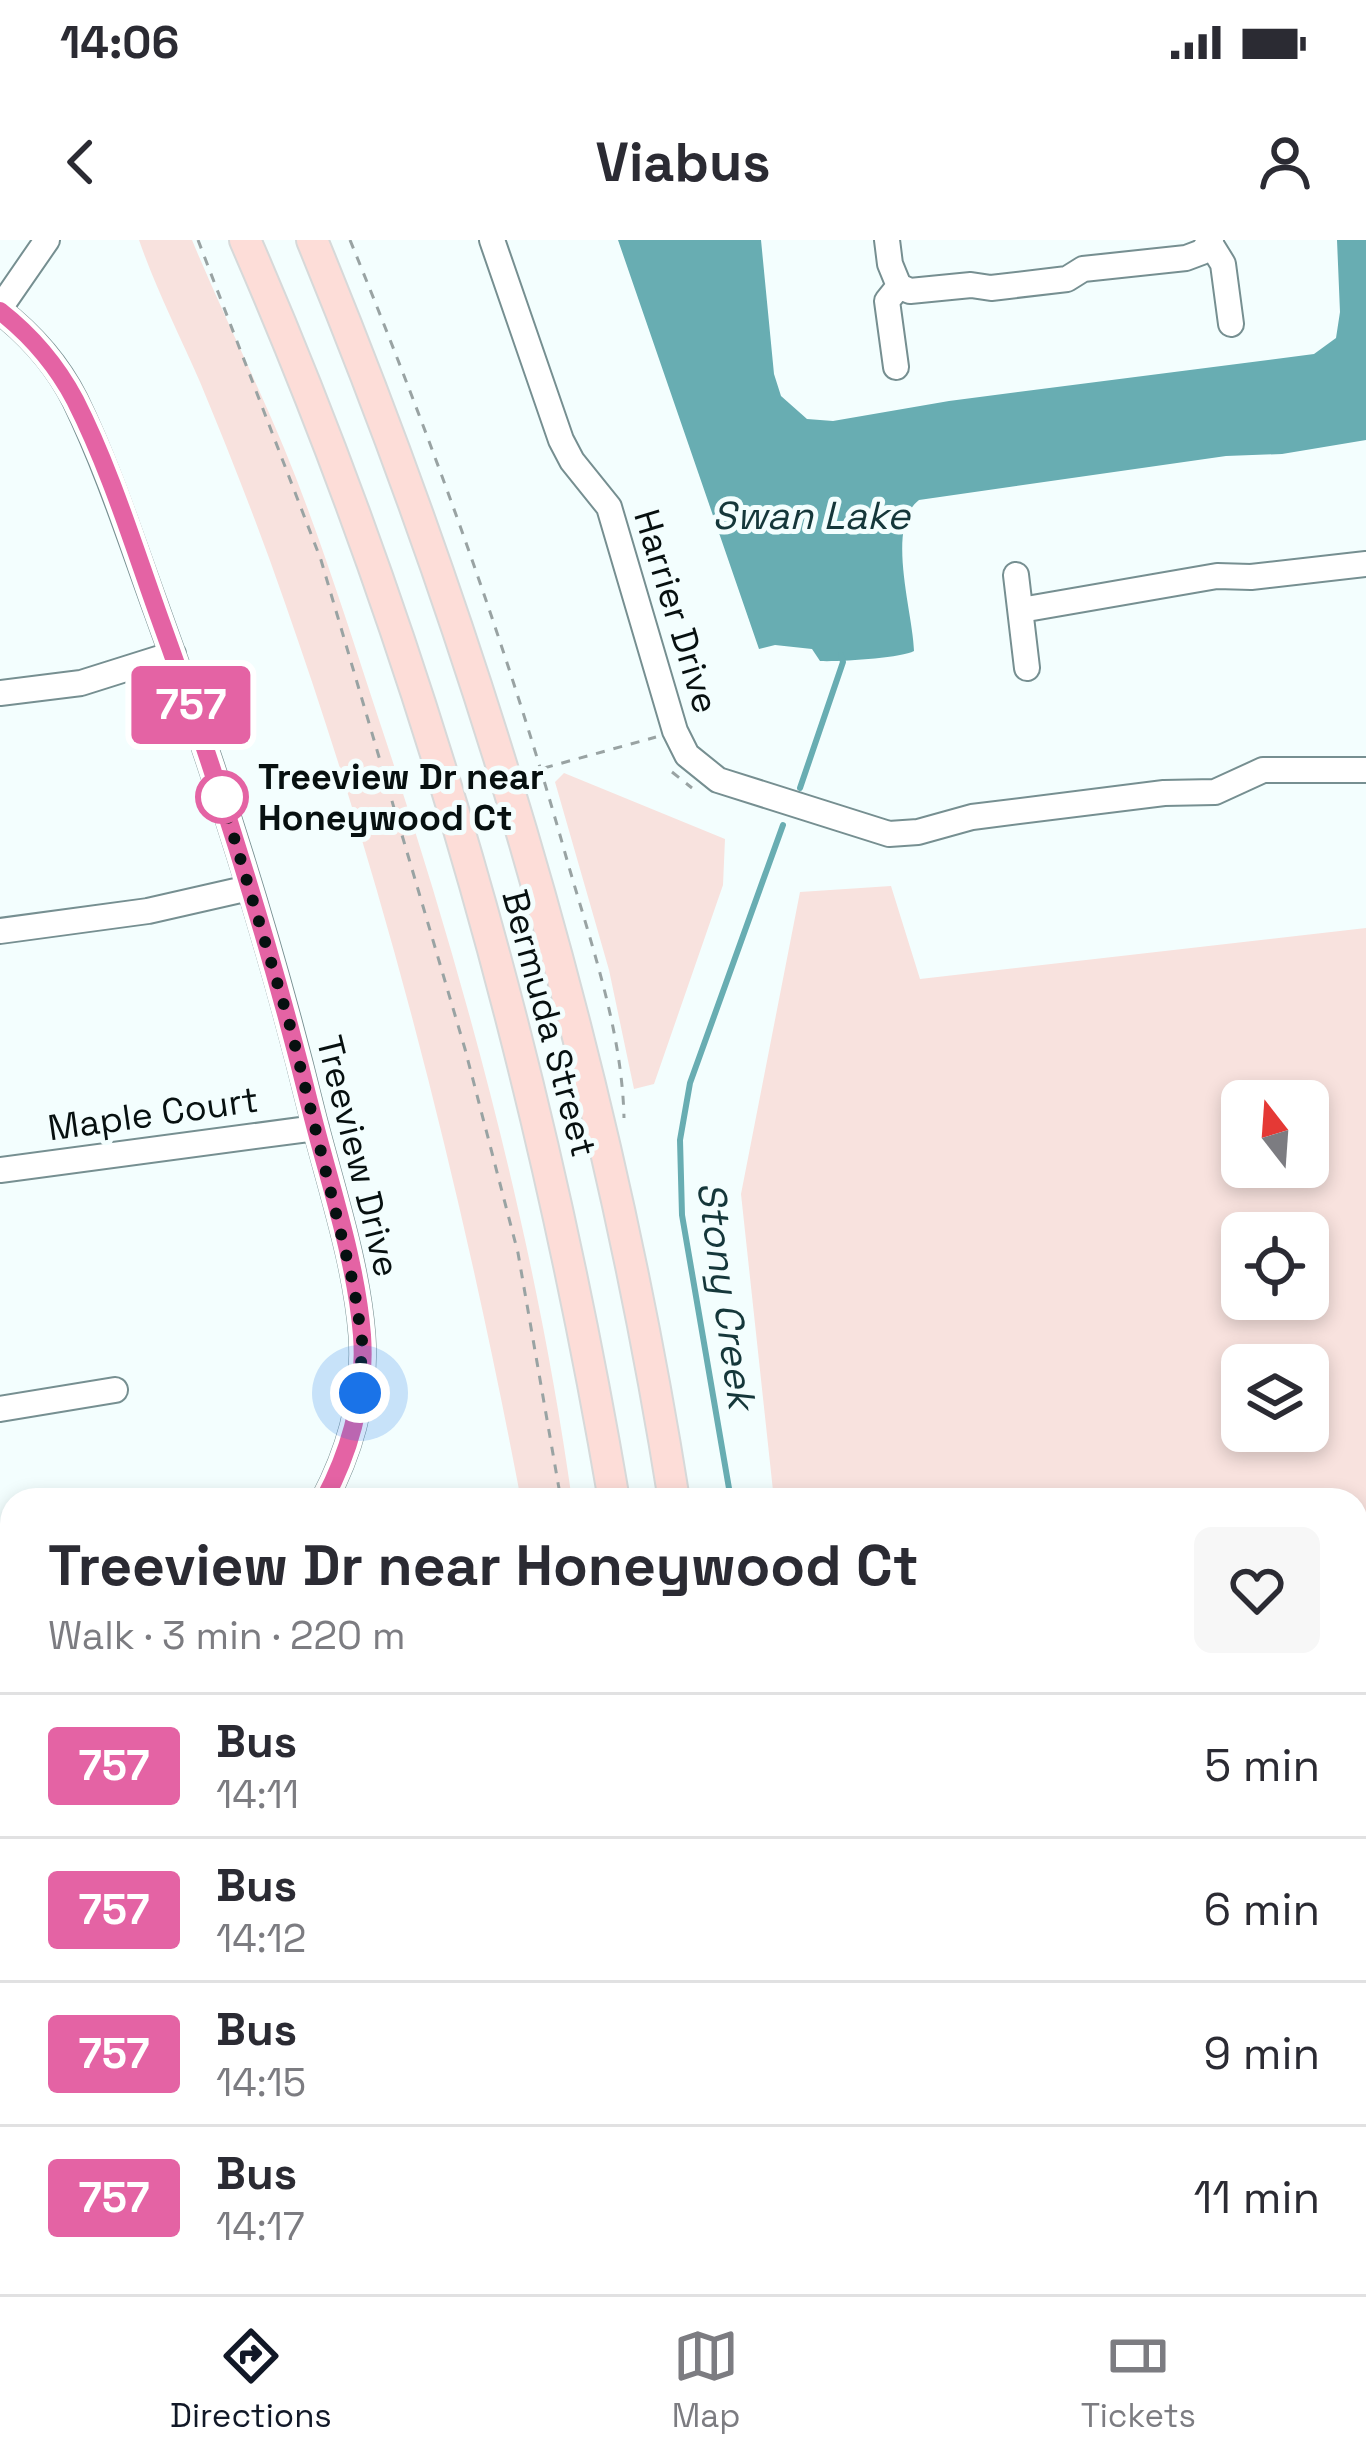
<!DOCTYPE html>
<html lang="en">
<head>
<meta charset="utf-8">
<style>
  :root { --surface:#fff; --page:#f7f7f7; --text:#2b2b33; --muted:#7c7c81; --line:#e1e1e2; --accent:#111827 }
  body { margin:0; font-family:"Space Grotesk",sans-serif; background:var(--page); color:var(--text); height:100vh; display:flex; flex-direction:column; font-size:45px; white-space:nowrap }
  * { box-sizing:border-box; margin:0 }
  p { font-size:39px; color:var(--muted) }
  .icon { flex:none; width:66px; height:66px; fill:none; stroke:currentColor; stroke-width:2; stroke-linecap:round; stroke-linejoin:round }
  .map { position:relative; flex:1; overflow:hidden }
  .sheet { position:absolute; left:0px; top:1248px; width:1368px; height:807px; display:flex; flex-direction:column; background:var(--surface); border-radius:36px 36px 0 0; box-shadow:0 6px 18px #0003 }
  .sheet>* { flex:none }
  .badge { padding:0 24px; border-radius:9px; font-size:42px; line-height:78px }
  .needle { width:78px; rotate:343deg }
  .buttons { position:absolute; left:1221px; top:840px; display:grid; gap:24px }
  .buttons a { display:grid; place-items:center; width:108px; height:108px; border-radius:18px; background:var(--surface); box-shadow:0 6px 18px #0003; font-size:60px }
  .you { position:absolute; width:60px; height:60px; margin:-30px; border:9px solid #fff; border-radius:50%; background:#1a73e8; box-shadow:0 0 0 18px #1a73e833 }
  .map>.badge { position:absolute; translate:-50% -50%; box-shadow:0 0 0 6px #fff }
  .round { display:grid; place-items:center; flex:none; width:126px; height:126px; border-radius:18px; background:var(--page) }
  .headline { display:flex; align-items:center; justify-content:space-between; height:204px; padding:0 48px }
  h1 { font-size:57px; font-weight:700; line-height:90px }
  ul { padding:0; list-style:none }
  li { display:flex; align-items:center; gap:36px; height:144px; padding:0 48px; border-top:3px solid var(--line) }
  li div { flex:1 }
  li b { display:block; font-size:45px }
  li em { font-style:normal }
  li .badge { min-width:132px; font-weight:700; text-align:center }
  .status { display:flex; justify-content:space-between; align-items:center; height:84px; padding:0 60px; background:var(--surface); direction:ltr }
  .status svg { height:33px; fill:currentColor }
  header { display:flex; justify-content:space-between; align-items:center; height:156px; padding:0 48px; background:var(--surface); font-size:54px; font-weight:700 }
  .menu { display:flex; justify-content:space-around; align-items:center; height:168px; border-top:3px solid var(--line); background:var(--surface); font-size:33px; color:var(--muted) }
  .menu a { display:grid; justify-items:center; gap:6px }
  .menu .current { color:var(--accent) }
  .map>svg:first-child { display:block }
  .green { fill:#f8e2de; fill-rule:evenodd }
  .water { fill:#68adb2 }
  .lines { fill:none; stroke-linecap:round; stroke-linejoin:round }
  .stream { stroke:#68adb2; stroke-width:6 }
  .minor-casing { stroke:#768f91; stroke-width:28 }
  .major-casing { stroke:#d7d9d9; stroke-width:34 }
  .path { stroke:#99a3a3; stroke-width:3; stroke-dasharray:9 9; stroke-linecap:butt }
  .minor { stroke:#fff; stroke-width:24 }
  .major { stroke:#fdddd8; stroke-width:30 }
  .line-casing { stroke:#fff; stroke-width:27 }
  .line { stroke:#e463a4; stroke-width:18 }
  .walk { stroke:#071010; stroke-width:12; stroke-dasharray:0 21.6 }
  .stop-dot { fill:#fff; stroke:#e463a4; stroke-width:6 }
  .labels { text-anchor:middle; stroke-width:10; stroke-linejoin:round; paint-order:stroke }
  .street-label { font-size:36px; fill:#071010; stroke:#f3fefe }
  .stop-label { font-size:36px; font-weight:bold; fill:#071010; stroke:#f3fefe; text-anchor:start }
  .water-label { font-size:39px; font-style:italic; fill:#15373a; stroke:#f3fefe }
</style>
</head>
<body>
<div class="status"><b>14:06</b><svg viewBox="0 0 49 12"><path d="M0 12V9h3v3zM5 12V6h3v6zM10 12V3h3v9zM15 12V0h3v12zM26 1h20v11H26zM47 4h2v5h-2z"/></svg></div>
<header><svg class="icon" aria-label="back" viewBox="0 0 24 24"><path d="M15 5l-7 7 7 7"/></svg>Viabus<svg class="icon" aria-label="person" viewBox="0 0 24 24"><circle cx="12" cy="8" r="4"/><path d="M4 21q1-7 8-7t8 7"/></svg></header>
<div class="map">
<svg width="1366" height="2054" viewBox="0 0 1366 2054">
  <rect width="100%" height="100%" fill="#f3fefe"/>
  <path class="green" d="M139,0H192C221,70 255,138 284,208C321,298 350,392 380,483C464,735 535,996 572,1260H521C463,955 388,656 285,363C259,288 230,214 200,142C179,94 156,49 139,0Z
    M564,533L725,599L723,645L654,844L634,849L609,730L555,542Z
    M891,646L920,739L1366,688V2054H869L866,2043H1356V1260H774L741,954L800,652ZM1308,861V927H1242V861ZM1308,993V1059H1242V993ZM1242,1125H1308V1191H1242Z"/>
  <path class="water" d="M618,0H761L774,134L781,156L807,179L833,181L949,161L1314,114L1336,98L1340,72L1337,0H1366V200L1282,214L1226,216L919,260C885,286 913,372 914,411C901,418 838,422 820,421L812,409L775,405L759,409Z"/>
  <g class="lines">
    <path class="stream" d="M800,548L843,422L841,415
      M731,1260L682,975L680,900L690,843L783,585
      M821,2043L824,2054"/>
    <g class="minor-casing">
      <path id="minor" d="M492,0L561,200L572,221L609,267L675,491L687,515L718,540L889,594L918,592L972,577L1164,553L1215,552L1263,530H1366
        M887,0L890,24L899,46L910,51L971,45L991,48L1067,39L1083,29L1186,18L1202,12L1211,0
        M1210,3L1223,24L1231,84
        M0,68L47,0
        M0,71C32,96 57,124 75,160C108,228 131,300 157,371C216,533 269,697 310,865C328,939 356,1018 362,1095C366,1153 351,1209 324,1260
        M896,127L887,61L899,46
        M1016,335L1027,428
        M1021,370L1217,336L1251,337L1366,324
        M0,453L81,443L173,414
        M0,691L148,671L249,648
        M0,930L316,888
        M0,1169L115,1150
        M0,1413L12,1411
        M55,2051L76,2043"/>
    </g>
    <g class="major-casing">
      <path id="major" d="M245,0C420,402 540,828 614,1260
        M312,0C479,406 605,826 674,1260
        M706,2043L707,2054
        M749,2043L750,2054"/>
    </g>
    <path class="path" d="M198,0L321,320L465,809L518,1013L561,1260
      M350,0C433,203 508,409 567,620C591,704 622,790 624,878
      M544,528L656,497
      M672,532L692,548
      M328,2043L329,2054
      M667,2043L675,2054
      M781,2043L783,2054"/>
    <use href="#minor" class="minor"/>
    <use href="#major" class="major"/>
  </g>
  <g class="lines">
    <g class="line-casing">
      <path id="line" d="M0,71C32,96 56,124 75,160C109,227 132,301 157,371C217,536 270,703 312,874C330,945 356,1021 362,1095C366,1153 351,1209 324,1260"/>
    </g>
    <use href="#line" class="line"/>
    <path class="walk" d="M222,557L291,789L354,1047L362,1100L360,1153"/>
  </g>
  <circle class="stop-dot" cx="222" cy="557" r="24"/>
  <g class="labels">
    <g class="street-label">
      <text transform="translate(677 371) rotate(73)" y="13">Harrier Drive</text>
      <text transform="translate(550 783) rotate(75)" y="13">Bermuda Street</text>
      <text transform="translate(153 873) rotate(-8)" y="13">Maple Court</text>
      <text transform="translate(359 916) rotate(76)" y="13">Treeview Drive</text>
    </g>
    <g class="stop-label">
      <text x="258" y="549">Treeview Dr near<tspan x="258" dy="41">Honeywood Ct</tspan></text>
    </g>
    <g class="water-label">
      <text x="811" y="289">Swan Lake</text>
      <text transform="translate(727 1055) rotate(82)" y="14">Stony Creek</text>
    </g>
  </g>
</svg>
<div class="buttons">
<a><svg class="needle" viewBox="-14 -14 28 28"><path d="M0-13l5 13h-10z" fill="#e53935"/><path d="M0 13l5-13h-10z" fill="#7c7c81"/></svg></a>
<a><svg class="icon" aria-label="locate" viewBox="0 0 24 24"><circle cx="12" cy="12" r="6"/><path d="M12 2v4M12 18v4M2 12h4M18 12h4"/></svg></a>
<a><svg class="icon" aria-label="layers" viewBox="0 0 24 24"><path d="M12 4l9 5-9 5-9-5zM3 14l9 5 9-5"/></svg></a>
</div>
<div class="you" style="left:360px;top:1153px"></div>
<b class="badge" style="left:191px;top:465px;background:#e463a4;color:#fff">757</b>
<section class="sheet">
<div class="headline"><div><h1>Treeview Dr near Honeywood Ct</h1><p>Walk · 3 min · 220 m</p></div><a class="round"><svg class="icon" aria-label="heart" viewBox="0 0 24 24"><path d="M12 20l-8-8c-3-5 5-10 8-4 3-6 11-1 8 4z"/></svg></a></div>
<ul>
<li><span class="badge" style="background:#e463a4;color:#fff">757</span><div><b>Bus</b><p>14:11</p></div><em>5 min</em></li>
<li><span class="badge" style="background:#e463a4;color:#fff">757</span><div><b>Bus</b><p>14:12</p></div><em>6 min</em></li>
<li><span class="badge" style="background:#e463a4;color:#fff">757</span><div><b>Bus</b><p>14:15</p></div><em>9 min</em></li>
<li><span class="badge" style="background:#e463a4;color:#fff">757</span><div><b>Bus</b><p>14:17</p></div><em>11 min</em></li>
</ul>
</section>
</div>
<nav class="menu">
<a class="current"><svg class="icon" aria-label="directions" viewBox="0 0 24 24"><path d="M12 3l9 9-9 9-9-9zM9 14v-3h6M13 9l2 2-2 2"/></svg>Directions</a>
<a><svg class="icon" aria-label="map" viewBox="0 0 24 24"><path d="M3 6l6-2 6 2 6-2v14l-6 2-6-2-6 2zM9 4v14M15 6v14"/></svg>Map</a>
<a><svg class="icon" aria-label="tickets" viewBox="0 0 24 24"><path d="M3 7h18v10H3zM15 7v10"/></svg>Tickets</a>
</nav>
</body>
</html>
